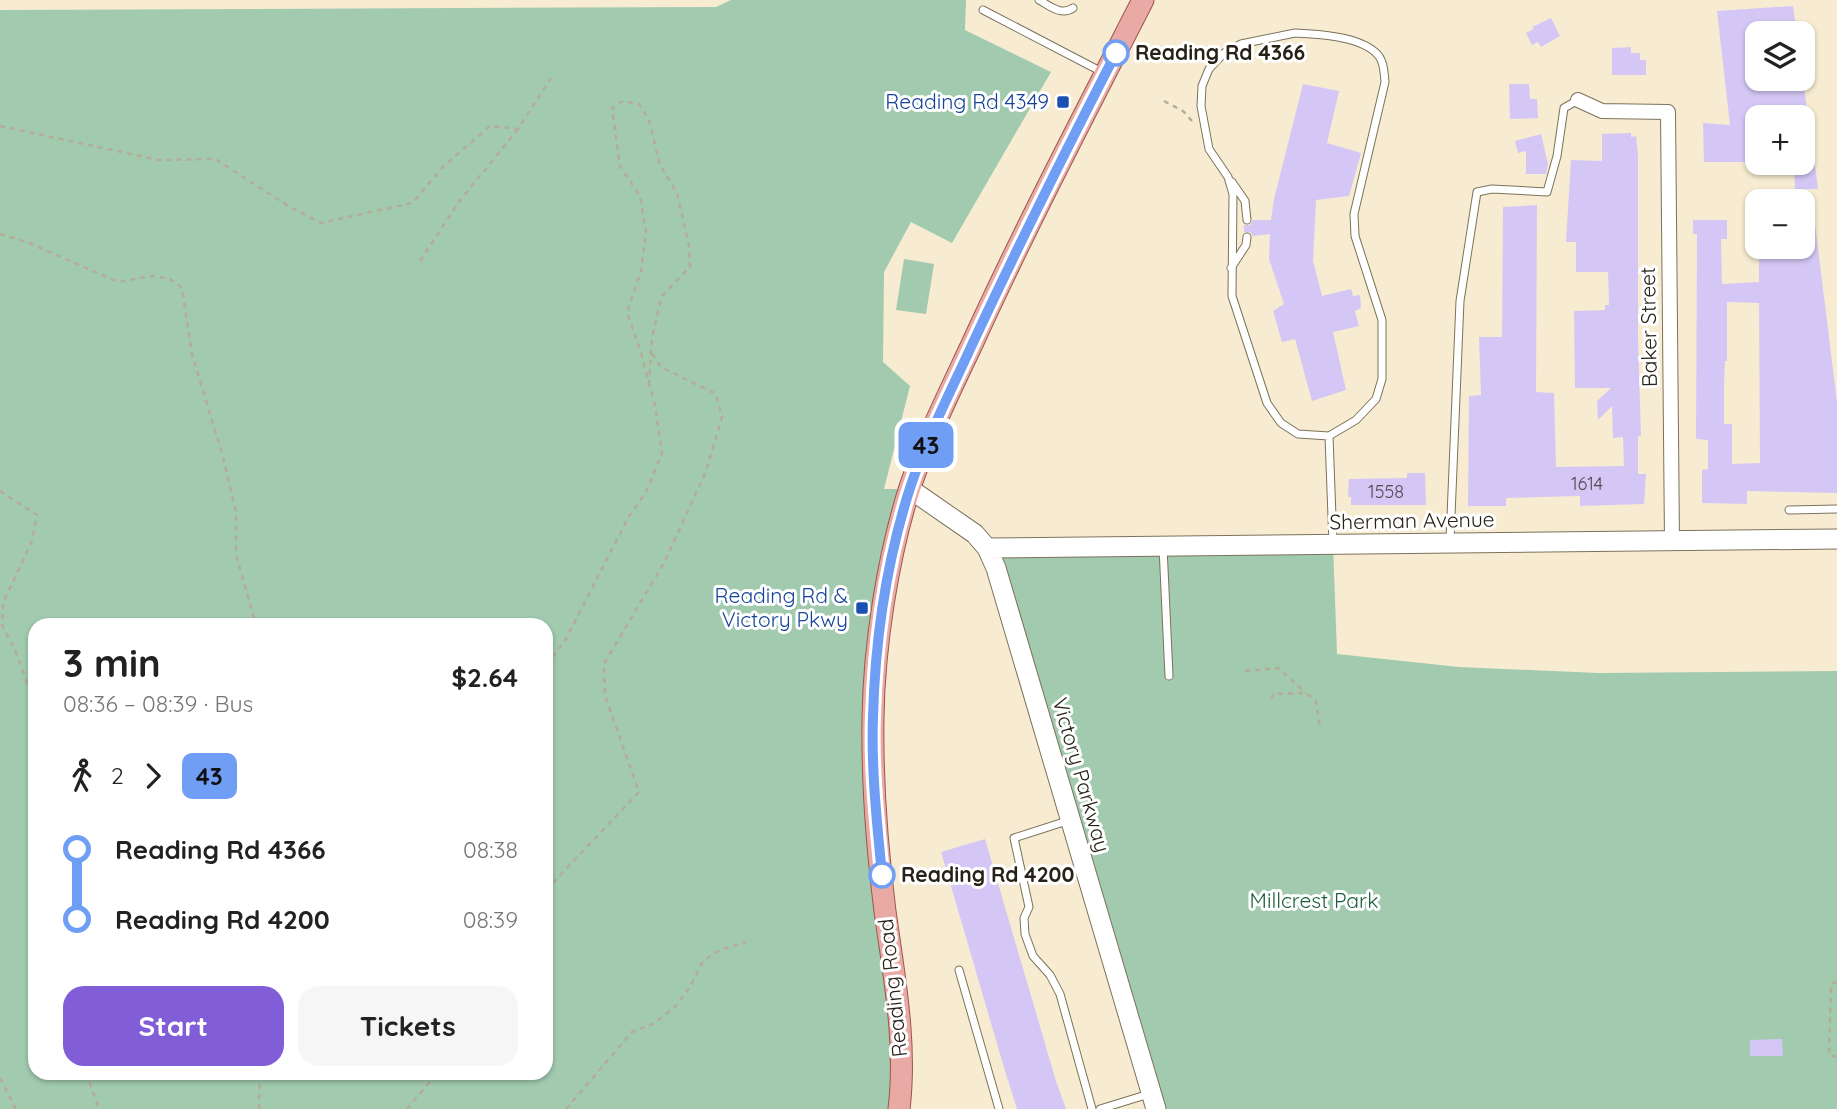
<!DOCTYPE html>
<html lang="en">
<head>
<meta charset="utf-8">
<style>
  :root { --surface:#fff; --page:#f6f6f6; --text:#222; --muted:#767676; --accent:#815ed8 }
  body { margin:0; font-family:Quicksand,sans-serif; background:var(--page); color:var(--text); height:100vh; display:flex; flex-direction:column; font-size:26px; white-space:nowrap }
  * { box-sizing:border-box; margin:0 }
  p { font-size:23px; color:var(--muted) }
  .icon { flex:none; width:38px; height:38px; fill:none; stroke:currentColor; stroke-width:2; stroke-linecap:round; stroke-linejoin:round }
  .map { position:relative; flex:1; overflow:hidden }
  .details { position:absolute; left:28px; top:618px; width:525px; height:462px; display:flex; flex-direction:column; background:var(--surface); border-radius:21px; box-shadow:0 2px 5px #0004 }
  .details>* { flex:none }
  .badge { padding:0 14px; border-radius:10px; font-size:24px; line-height:46px }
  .fabs { position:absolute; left:1745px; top:21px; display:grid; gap:14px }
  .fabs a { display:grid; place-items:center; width:70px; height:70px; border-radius:14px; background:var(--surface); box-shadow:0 2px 5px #0004; font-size:35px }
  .map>.badge { position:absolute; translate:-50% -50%; box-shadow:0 0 0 4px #fff }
  .legs { display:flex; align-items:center; gap:10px; height:77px; padding:0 35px; font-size:23px }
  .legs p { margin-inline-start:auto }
  .head { display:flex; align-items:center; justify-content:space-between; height:119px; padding:0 35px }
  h1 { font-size:38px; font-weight:700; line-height:52px }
  .primary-button { display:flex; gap:14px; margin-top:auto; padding:14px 35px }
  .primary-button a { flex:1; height:80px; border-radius:21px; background:var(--accent); color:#fff; font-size:28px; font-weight:700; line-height:80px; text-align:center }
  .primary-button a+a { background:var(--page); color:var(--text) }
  ul { padding:0 35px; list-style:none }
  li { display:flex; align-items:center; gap:24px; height:70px; font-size:26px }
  li i { display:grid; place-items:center; width:10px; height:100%; margin:0 9px; background:currentColor }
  li i::after { content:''; width:18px; height:18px; margin:-9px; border:5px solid; border-radius:50%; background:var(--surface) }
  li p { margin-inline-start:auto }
  li:first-child i { background:linear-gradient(#0000 50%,currentColor 0) }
  li:last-child i { background:linear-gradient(currentColor 50%,#0000 0) }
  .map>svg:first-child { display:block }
  .green { fill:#a1caaf; fill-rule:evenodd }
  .building { fill:#d4c7f6; fill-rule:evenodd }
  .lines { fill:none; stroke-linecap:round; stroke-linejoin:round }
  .lane-casing { stroke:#7c725b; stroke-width:9 }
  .street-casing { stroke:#7c725b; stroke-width:16 }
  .secondary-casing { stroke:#7c725b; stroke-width:21 }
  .primary-casing { stroke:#9c554d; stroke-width:23 }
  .path { stroke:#b5ac97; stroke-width:2.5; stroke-dasharray:5 5; stroke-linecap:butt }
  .lane { stroke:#fff; stroke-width:7 }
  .street { stroke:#fff; stroke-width:14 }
  .secondary { stroke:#fff; stroke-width:19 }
  .primary { stroke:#e9aaa5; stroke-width:21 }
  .line-1-casing { stroke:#fff; stroke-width:16 }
  .line-1 { stroke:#6f9ef4; stroke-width:10 }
  .stop-1-dot { fill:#fff; stroke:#6f9ef4; stroke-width:3.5 }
  .transit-dot { fill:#1a4fb4; stroke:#fff; stroke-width:2.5 }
  .labels { text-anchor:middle; stroke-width:6; stroke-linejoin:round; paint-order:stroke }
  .number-label { font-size:18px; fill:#524b50 }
  .stop-label { font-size:21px; font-weight:bold; fill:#262218; stroke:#fff; text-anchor:start }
  .transit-label { font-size:21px; fill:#164399; stroke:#fff; text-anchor:end }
  .street-label { font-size:21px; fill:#262218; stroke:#fff }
  .park-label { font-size:21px; fill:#1b5f3c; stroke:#fff }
</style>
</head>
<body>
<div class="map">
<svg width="1837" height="1109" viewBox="0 0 1837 1109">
  <rect width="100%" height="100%" fill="#f7ecd1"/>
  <path class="green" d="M731,0H966L965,30L1051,72L952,243L911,222L884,272L883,362L910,386L884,489H910L875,675L899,1109H0V10L716,7ZM35,625H546V1073H35Z
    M904,259L934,264L926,314L896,310Z
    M1333,544L1337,654L1459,667L1598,673L1837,671V1109H1156L987,548Z"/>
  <path class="building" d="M1793,6L1797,33H1757V79H1803L1808,117H1757V162H1704L1703,123L1730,125L1717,11Z
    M1551,18L1560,36L1541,47L1538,42L1532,45L1526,33L1534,29L1532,27Z
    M1631,47V53H1640V60H1646V75H1612V48Z
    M1303,84L1339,91L1327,143L1361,153L1349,196L1316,200L1313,261L1322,296L1351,289L1353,296L1360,295L1361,308L1355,311L1359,326L1333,332L1346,390L1312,401L1295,339L1282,342L1273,311L1284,304L1269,259L1270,234L1253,236L1250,232H1244V225H1250L1253,220H1271L1274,199Z
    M1509,84H1529L1530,99H1537L1538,118L1510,119Z
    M1631,133V137L1636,136L1638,156V340L1641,436H1638V474H1646L1644,504L1580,506V496L1506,498V506H1468L1469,396L1481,395L1479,337H1502L1503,207L1537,205L1536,392L1554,393L1556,467L1624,466L1623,437L1613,438L1612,406L1598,420L1597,401L1611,388H1575L1574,311L1605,310V305H1609L1608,272H1576V242H1566L1571,160L1602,161V134Z
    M1802,133H1811L1818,189H1795L1794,163H1802Z
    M1541,134L1548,164L1546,174H1526V151L1518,153L1515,141Z
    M1693,220H1727V239H1721L1722,284L1759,282V247H1802V224H1815L1837,402V493L1747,491V504L1702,503V470L1708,469V440L1696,439L1697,234H1693ZM1727,302L1759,303L1760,463L1732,464V424H1724V384L1725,361H1727Z
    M1407,473H1425L1426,505H1351V497H1348L1349,479L1407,478Z
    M985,839L1056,1081L1066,1109H1017L1005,1071L941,852Z
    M1782,1039L1783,1056H1750V1040Z"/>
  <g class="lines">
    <g class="lane-casing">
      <path id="lane" d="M1039,0C1050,6 1061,16 1073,8
        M983,10L1102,72
        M1295,33C1317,34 1357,36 1375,52C1384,59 1384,72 1385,82L1354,214L1355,236L1382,320V379L1376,399L1356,420L1329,436L1298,434L1281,423L1267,403L1232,296L1233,194L1228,177L1209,149L1201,106L1202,86L1209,69L1224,53L1241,44Z
        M1232,182L1245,201L1247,220
        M1231,268L1246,245L1247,237
        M1329,436L1333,544
        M1789,510L1837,509
        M1450,540L1460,301L1477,192L1492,189L1547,192L1557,156L1564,108L1578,100
        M1163,547L1169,676
        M1070,820L1014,838L1029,907L1024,918L1025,934L1033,956L1050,975L1060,994L1092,1109
        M959,970L999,1109
        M1100,1109L1149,1094"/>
    </g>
    <g class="street-casing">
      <path id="street" d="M1578,100L1602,111L1668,112L1672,541"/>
    </g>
    <g class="secondary-casing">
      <path id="secondary" d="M910,489L975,534L987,548L996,568L1156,1109
        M987,548L1837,539"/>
    </g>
    <g class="primary-casing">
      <path id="primary" d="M899,1109C907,1043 894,976 885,911C877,847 872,782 873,718C874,645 888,556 910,487C927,437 951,389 973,342C1026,226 1085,113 1143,0"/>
    </g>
    <path class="path" d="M1164,101L1183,111L1192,121
      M0,126L159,160L215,159L290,207L321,223L412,203L444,166L490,126L518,129L551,78
      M0,234L27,242L118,282L152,276L170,279L182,288L192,354L223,457L236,512V555L256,625
      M420,261L458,203L518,129
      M0,491L37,515L32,541L3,603L2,625L15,650L31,694L35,716
      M546,665L565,641L628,518L646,492L662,453L655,405L641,353L627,312L641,271L646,232L640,196L620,166L612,108L623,101L639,104L649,120L660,165L677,193L689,246L690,267L662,296L652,337L649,384
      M1245,671L1278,668L1306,693
      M1272,699L1273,694L1306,693L1316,701L1320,728
      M546,890L639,792L605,696L604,664L665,561L706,471L722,417L716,394L661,367L651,352
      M1837,982L1831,984L1829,1055L1837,1057
      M86,1073L99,1109
      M0,1078L16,1109
      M259,1109L260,1073
      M407,1109L437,1073
      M566,1109L632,1032L653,1024L675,1007L690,987L703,961L720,950L746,942"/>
    <use href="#lane" class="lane"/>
    <use href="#street" class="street"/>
    <use href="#secondary" class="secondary"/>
    <use href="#primary" class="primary"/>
  </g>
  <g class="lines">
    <g class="line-1-casing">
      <path id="line-1" d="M882,875C877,822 871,769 873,717C875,641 887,560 910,488C926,439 950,393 971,347C1017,248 1066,150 1116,53"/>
    </g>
    <use href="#line-1" class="line-1"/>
  </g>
  <g class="stop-1-dot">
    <circle cx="1116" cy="53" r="12"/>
    <circle cx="882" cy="875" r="12"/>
  </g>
  <g class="transit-dot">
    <rect x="1056" y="95" width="14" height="14" rx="3.5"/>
    <rect x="855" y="601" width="14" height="14" rx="3.5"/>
  </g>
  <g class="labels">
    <g class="number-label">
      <text x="1587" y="490">1614</text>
      <text x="1386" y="498">1558</text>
    </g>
    <g class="stop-label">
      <text x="1135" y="60">Reading Rd 4366</text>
      <text x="901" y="882">Reading Rd 4200</text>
    </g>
    <g class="transit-label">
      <text x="1049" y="109">Reading Rd 4349</text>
      <text x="848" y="603">Reading Rd &amp;<tspan x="848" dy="24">Victory Pkwy</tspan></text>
    </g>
    <g class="street-label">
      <text transform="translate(1649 327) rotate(-91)" y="7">Baker Street</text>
      <text transform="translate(1412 521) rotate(-1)" y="7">Sherman Avenue</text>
      <text transform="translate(1081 775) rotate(74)" y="7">Victory Parkway</text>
      <text transform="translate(893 988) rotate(-96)" y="7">Reading Road</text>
    </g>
    <g class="park-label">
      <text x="1314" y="908">Millcrest Park</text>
    </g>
  </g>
</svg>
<div class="fabs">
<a><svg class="icon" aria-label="layers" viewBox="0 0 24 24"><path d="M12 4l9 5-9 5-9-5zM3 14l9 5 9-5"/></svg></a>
<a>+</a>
<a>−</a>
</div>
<b class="badge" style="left:926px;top:445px;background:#6f9ef4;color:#111">43</b>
<section class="details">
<div class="head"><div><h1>3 min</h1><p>08:36 – 08:39 · Bus</p></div><b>$2.64</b></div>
<div class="legs"><svg class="icon" aria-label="walk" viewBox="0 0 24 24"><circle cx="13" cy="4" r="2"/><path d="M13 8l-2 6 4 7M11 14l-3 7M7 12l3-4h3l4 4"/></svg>2<svg class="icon" aria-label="forward" viewBox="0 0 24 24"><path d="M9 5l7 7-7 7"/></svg><b class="badge" style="background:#6f9ef4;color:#111">43</b></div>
<ul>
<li><i style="color:#6f9ef4"></i><b>Reading Rd 4366</b><p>08:38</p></li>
<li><i style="color:#6f9ef4"></i><b>Reading Rd 4200</b><p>08:39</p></li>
</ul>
<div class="primary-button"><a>Start</a><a>Tickets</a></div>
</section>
</div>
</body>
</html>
